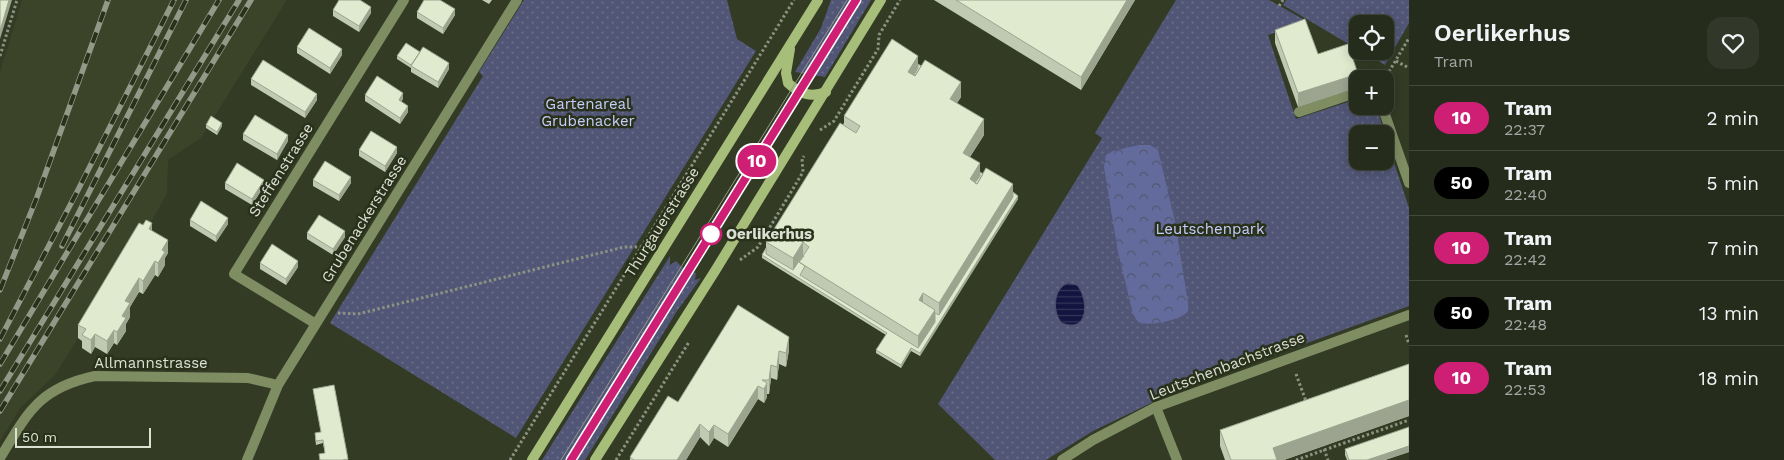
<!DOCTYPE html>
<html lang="en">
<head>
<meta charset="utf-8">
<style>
  :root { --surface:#262c1c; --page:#323829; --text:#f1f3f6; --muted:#a4a7a3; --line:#42483b }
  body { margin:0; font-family:"Work Sans",sans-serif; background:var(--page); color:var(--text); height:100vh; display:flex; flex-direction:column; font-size:19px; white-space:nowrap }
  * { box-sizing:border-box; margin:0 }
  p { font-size:16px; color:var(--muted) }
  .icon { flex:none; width:28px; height:28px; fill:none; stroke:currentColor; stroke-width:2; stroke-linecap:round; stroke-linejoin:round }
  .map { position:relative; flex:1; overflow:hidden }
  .drawer { display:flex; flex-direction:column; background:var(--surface); width:375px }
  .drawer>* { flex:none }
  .badge { padding:0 10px; border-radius:16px; font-size:18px; line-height:32px }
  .tools { position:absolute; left:1349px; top:15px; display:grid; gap:10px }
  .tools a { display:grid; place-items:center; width:45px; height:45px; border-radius:10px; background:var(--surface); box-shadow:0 2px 12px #0003,0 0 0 1px var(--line); font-size:25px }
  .scale { position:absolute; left:15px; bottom:12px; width:136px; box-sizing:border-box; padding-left:5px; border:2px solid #dbe0d3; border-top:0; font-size:14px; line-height:18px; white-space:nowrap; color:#dbe0d3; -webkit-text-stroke:4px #29311b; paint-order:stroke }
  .map>.badge { position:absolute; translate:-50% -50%; box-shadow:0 0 0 2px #fff }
  .round { display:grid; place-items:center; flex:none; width:52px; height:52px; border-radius:15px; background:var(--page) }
  .head { display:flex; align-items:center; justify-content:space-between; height:85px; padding:0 25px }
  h1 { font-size:24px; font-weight:600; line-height:38px }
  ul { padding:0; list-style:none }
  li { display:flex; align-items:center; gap:15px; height:65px; padding:0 25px; border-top:1px solid var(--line) }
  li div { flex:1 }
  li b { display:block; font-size:19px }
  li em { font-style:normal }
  li .badge { min-width:55px; font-weight:700; text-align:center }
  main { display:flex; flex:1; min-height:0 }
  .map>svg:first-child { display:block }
  .built { fill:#3b4428 }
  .green { fill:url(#green-dots) }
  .forest { fill:url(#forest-crowns) }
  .water { fill:url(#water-rules); stroke:#4f516b }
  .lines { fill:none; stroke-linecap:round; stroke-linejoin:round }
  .path { stroke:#8c9281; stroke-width:3; stroke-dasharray:2.5 2.5; stroke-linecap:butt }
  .lane { stroke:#7f8d63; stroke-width:10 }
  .street { stroke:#7f8d63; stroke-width:10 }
  .secondary { stroke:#a6be79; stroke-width:10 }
  .tram { stroke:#939988; stroke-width:1 }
  .rail-casing { stroke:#939988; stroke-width:5.5 }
  .rail { stroke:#29311b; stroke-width:4; stroke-dasharray:11; stroke-linecap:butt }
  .wall { fill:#c0c9b1 }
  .shaded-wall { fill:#9ca490 }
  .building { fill:#dfeace; stroke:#9ca490 }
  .line-casing { stroke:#fff; stroke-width:11 }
  .line { stroke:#ce1f75; stroke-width:8 }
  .stop-dot { fill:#fff; stroke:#ce1f75; stroke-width:2.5 }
  .labels { text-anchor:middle; stroke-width:5; stroke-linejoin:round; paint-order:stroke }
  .park-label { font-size:15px; fill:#c5cefd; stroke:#29311b }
  .street-label { font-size:15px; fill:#dbe0d3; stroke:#29311b }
  .stop-label { font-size:15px; font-weight:bold; fill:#dbe0d3; stroke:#29311b; text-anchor:start }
</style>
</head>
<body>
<main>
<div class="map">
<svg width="1409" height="460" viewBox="0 0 1409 460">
  <defs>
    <pattern id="green-dots" width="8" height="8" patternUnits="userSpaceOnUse" patternTransform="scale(1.25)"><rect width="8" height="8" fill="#515676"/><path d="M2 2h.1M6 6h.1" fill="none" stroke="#696e89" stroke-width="1.8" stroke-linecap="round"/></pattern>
    <pattern id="forest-crowns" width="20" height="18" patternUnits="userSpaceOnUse" patternTransform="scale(1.25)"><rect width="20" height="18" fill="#636b9d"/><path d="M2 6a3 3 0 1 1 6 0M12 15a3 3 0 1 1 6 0" fill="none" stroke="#52576e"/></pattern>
    <pattern id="water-rules" width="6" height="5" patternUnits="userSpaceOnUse" patternTransform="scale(1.25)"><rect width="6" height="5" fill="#13143f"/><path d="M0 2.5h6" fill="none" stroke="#35365a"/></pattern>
  </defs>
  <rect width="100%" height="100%" fill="#333b25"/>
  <path class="built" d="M22,0H287L201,138L168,160L167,194L152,220L55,375L21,407L0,441V72Z"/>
  <path class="green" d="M524,0H727L737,39L756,51L516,438L330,323L483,76L479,72Z
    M831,0H871L825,77L795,72L821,28Z
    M1176,0H1269L1308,22L1268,35L1296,119L1357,99L1358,106H1376L1385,134H1358V161H1385V135L1409,208V306L1178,390L1093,431L1046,460H995L938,404L1102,138L1095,133Z
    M1286,0H1409V23L1385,65L1362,51H1385V24H1358L1357,49L1283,5Z
    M670,256V265L676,261L684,269L696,273L695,280L701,278L677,311L585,460H542Z"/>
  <path class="forest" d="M1139,145H1150L1158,150L1175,222L1188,303V311C1182,320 1148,327 1138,322L1133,314L1118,252L1104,167L1106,155L1113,151Z"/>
  <path class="water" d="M1068,283L1077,285C1089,299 1089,334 1062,323C1052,313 1053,288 1068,283Z"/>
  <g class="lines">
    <path class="path" d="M1279,6L1283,0
      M0,56L17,0
      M1396,61L1409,68
      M1382,79L1390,70L1409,38
      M820,130L834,121L878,49L879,35L900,0
      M740,260L758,247L803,172L802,159L804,156
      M338,313L358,314L624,247H641
      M1406,335L1409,344
      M1296,374L1307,404
      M1324,449L1328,460
      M510,460L794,0
      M616,460L689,342
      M1296,460L1409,420"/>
    <path class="lane" d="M1382,106L1409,183
      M1299,112L1358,92
      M1156,407L1177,460"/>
    <path class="street" d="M316,324L234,274L404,0
      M0,458C28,412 39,388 95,376L248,378L278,385
      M247,460L278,385L517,0
      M1062,460L1093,440L1156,407L1409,315"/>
    <path class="secondary" d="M790,49L786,73L788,83C800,94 811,98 826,92
      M532,460L818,0
      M595,460L715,271L881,0"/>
    <path class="tram" d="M561,460L847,0
      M571,460L856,0"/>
    <g class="rail-casing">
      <path id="rail" d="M62,246L186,0
        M0,290L37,197L108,0
        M0,339L78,190L174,0
        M0,364L219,0
        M0,391L239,0
        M0,411L251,0"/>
    </g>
    <use href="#rail" class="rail"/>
  </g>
  <path class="wall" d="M482,0H492L489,4Z
    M934,0H1135L1081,90Z
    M333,10L371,13L359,32L333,16Z
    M417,12L455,15L443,34L417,18Z
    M1275,30L1358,79V87L1298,107L1275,43Z
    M297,47L342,55L330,74L297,53Z
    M397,56L449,69L438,88L411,72V68L397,59Z
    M918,64L961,97L957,103L984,135L970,157L980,172L1013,192L1018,199L920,356L911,351L901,368L876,353V350L886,335L762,258V255L766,248V242L844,123V116Z
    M251,79L317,100L305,118L251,85Z
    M365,95L403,99L401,101L408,112L400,124L365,101Z
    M206,125L222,126L217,135L206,128Z
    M243,134L288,141L277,160L243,140Z
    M359,150L397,153L385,172L359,156Z
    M313,180L351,183L339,201L313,186Z
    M225,183L264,186L252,205L225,189Z
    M190,220L228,224L216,242L190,226Z
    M152,231L168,253L165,258V265L158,277L155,275L143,294L139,292L130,307V317L126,324V331L117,345L114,343L107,354L95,347L91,354L82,348V341L78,338V325Z
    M307,233L345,237L333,255L307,239Z
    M260,263L298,267L286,285L260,269Z
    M738,305L789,350L786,367L779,364L777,380L771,378L769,394H767V397L764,403L758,399L728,447L714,438L709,446L700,437L686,460H630V457L678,402Z
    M1409,364V416L1284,460H1225L1220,446V430Z
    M334,385L348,460H320L319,454L325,453L323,443L316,445L315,436V433L321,432L313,389Z
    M1345,449L1409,452L1385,460H1347L1345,455Z"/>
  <path class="shaded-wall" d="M9,0H12L0,39V31Z
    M1127,0H1135L1081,90V77Z
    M371,7V13L359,32V26Z
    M455,9V15L443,34V28Z
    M342,49V55L330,74V68Z
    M918,56V71L910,85L908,72Z
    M449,63V69L438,88V82Z
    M1358,74V87L1298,107V93Z
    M961,82V97L950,114V99Z
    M403,93V99L399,106V100Z
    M317,94V100L305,118V112Z
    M408,106V112L400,124V118Z
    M984,119V135L964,166L963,153Z
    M222,123V126L217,135V132Z
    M288,135V141L277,160V154Z
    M397,147V153L385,172V166Z
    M980,163V179L971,192L970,179Z
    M351,177V183L339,201V195Z
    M264,180V186L252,205V199Z
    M1013,184V200L939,318V303Z
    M1018,196V199L920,356V353Z
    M228,218V224L216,242V236Z
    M152,223V237L149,229Z
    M345,231V237L333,255V249Z
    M168,240V253L165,258V265L158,277V263L162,250Z
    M803,242V258L793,273V258Z
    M155,261V275L143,294V281Z
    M298,261V267L286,285V279Z
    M139,278V292L130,307V317L126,324V331L117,345V332L122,316L125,301Z
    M923,293V309L919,300Z
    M935,310V325L918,352V336Z
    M114,330V343L107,354V341Z
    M95,334V347L91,354V340Z
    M789,337V350L786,367V353Z
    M911,348V351L901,368V365Z
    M779,351V364L777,380V367Z
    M771,365V378L769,394V380Z
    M767,383V397L764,403V389Z
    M758,386V399L728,447V434Z
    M1409,400V416L1284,460H1273V448Z
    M700,424V437L686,460H677Z
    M714,425V438L709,446V432Z
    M1409,446V452L1385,460H1367Z"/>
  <path class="building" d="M0,0H9L0,31Z
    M339,0H360L371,7L359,26L333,10Z
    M424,0H440L455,9L443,28L417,12Z
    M956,0H1127L1081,77Z
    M1305,19L1318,54L1348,44L1358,74L1298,93L1275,30Z
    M309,28L342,49L330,68L297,47Z
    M892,39L918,56L908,72L915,76L925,60L961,82L950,99L984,119L963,153L980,163L970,179L977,184L986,168L1013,184L939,303L923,293L919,300L935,310L918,336L799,262L809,247L803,242L793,258L766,242L840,123L856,133L860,126L844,116Z
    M406,43L420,52L411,65L397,56Z
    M423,47L449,63L438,82L411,66Z
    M263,60L317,94L305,112L251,79Z
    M918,64L921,66L915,76L914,75L918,68Z
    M377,76L403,93L399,100L408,106L400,118L365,95Z
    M255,115L288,135L277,154L243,134Z
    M211,116L222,123L217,132L206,125Z
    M371,131L397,147L385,166L359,150Z
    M325,161L351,177L339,195L313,180Z
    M237,163L264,180L252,199L225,183Z
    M980,172L983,174L977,184L975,183L980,176Z
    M1013,192L1018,196L920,353L911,348L901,365L876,350L887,333L762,255L766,248V254L793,270L803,255L804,256L799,262L805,266L800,275L918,348L935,322V313L939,315L1013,197Z
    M201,201L228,218L216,236L190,220Z
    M319,215L345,231L333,249L307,233Z
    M146,220L152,223L149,229L168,240L162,250L165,252L158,263L155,261L143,281L139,278L125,301L130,303L122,316L126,318L117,332L114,330L107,341L95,334L91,340L82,335L86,329L78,325L139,223L143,225Z
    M272,244L298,261L286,279L260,263Z
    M738,305L789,337L786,353L779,351L777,367L771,365L769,380H762L767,383L764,389L758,386L728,434L714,425L709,432L700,424L677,460H634L630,457L668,396L678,402Z
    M1409,364V400L1273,448L1277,460H1231L1220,430Z
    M334,385L348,459L342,460H320L319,454L325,453L323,440L316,441L315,433L321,432L313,389Z
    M1409,427V446L1367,460H1349L1345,449Z"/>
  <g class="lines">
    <g class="line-casing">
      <path id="line" d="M571,460L856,0"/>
    </g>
    <use href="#line" class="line"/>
  </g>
  <circle class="stop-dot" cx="711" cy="234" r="10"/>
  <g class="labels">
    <g class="park-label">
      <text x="588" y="109">Gartenareal<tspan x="588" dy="17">Grubenacker</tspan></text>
      <text x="1210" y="234">Leutschenpark</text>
    </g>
    <g class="street-label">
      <text transform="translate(281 170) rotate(-58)" y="5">Steffenstrasse</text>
      <text transform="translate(364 219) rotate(-58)" y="5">Grubenackerstrasse</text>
      <text transform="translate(662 222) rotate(-58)" y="5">Thurgauerstrasse</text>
      <text x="151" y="368">Allmannstrasse</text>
      <text transform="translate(1227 366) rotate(-21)" y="5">Leutschenbachstrasse</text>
    </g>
    <g class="stop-label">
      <text x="726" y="239">Oerlikerhus</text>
    </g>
  </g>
</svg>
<div class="tools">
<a><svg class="icon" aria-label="locate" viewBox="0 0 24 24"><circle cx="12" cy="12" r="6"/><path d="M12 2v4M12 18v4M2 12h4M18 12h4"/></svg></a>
<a>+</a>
<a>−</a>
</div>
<div class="scale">50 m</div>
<b class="badge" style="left:757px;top:161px;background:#ce1f75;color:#fff">10</b>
</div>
<section class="drawer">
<div class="head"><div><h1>Oerlikerhus</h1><p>Tram</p></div><a class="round"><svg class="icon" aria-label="heart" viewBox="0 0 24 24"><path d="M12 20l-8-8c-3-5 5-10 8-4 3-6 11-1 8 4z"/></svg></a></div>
<ul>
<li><span class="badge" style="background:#ce1f75;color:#fff">10</span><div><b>Tram</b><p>22:37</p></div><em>2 min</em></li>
<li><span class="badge" style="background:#000;color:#fff">50</span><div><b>Tram</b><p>22:40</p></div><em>5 min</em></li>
<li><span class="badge" style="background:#ce1f75;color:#fff">10</span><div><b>Tram</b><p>22:42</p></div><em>7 min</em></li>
<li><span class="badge" style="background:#000;color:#fff">50</span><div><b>Tram</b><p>22:48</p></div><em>13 min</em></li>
<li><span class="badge" style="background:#ce1f75;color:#fff">10</span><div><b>Tram</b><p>22:53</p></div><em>18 min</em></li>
</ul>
</section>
</main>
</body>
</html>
